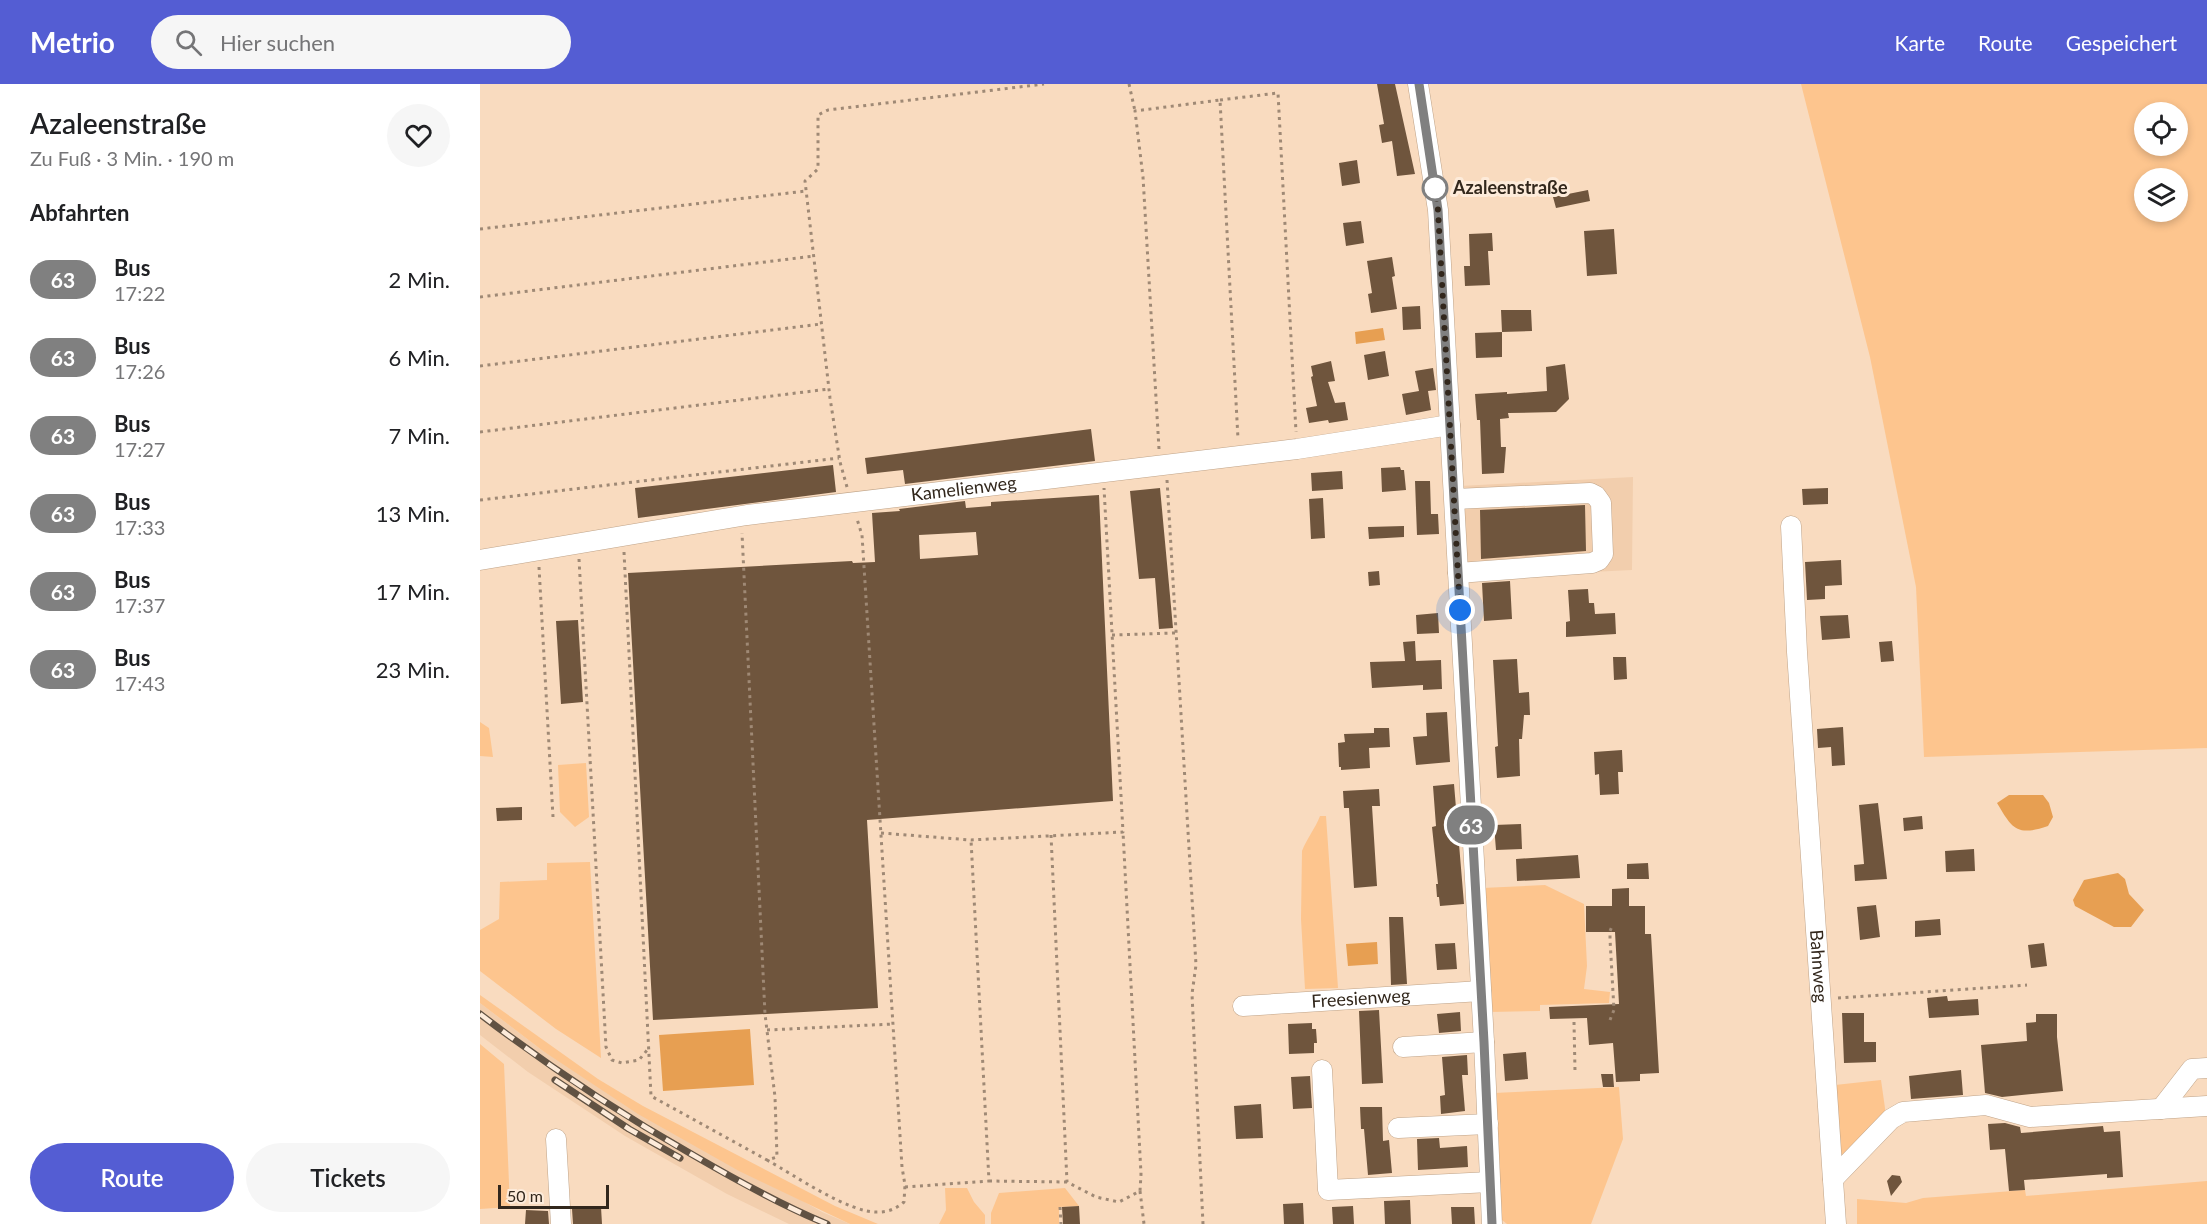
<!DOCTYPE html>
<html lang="de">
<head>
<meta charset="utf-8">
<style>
  :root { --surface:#fff; --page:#f6f6f6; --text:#202124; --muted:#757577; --accent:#545dd3 }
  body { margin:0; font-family:Lato,sans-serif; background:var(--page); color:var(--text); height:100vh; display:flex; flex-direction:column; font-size:22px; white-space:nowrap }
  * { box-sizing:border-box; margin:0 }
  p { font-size:20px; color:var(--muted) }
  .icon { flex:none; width:33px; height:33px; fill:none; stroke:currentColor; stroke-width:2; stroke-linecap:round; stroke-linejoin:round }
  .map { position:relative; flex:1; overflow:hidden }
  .drawer { display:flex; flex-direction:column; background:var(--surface); width:480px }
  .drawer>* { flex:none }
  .badge { padding:0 12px; border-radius:20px; font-size:21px; line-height:39px }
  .fabs { position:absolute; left:1654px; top:18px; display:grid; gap:12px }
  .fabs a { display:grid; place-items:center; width:54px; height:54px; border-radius:50%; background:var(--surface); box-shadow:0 3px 9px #0003; font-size:30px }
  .scale { position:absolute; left:18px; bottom:15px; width:111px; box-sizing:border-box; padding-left:6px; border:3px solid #32271c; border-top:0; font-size:16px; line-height:21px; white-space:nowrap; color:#32271c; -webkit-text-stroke:4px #fdebda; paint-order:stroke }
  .you { position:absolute; width:30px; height:30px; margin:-15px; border:4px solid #fff; border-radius:50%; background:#1a73e8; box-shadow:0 0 0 9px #1a73e833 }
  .map>.badge { position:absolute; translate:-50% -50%; box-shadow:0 0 0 3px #fff }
  h2 { padding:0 30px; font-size:22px; line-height:54px }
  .round { display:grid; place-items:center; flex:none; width:63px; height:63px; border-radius:32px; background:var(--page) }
  .overview { display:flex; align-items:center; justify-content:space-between; height:102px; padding:0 30px }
  h1 { font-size:28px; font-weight:600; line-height:45px }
  .button { display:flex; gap:12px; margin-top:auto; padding:12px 30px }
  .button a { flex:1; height:69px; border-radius:36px; background:var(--accent); color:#fff; font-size:24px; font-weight:600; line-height:69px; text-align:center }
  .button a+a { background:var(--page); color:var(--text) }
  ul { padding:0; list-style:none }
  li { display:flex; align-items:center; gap:18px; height:78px; padding:0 30px }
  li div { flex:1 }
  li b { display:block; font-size:22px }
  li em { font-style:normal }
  li .badge { min-width:66px; font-weight:700; text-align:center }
  header { display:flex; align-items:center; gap:36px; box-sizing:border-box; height:84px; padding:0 30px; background:var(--accent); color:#fff }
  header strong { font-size:28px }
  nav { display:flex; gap:33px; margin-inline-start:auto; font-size:21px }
  .search { width:420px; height:54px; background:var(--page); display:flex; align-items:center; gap:15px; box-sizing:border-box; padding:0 21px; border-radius:33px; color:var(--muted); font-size:22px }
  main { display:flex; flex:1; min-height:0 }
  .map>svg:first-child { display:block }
  .built { fill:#f2cead }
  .green { fill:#fdc58e; fill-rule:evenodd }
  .water { fill:#e79f52 }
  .building { fill:#6f553d; fill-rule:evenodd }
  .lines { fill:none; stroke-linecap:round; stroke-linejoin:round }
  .minor-casing { stroke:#bfa388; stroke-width:21 }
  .path { stroke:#9f8975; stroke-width:3; stroke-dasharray:3 4.5; stroke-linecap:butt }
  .minor { stroke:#fff; stroke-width:20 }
  .rail-casing { stroke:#615243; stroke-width:7 }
  .rail { stroke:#fdebda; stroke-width:4.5; stroke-dasharray:14; stroke-linecap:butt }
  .line-casing { stroke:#fff; stroke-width:14 }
  .line { stroke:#808080; stroke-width:9 }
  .walk { stroke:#32271c; stroke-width:6; stroke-dasharray:0 10.8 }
  .stop-dot { fill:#fff; stroke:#808080; stroke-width:3 }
  .labels { text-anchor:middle; stroke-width:6; stroke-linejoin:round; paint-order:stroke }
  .stop-label { font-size:18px; font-weight:bold; fill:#32271c; stroke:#fdebda; text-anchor:start }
  .street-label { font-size:18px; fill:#32271c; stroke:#fdebda }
</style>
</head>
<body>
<header>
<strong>Metrio</strong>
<div class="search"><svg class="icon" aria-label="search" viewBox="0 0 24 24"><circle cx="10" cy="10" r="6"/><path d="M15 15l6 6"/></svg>Hier suchen</div>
<nav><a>Karte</a><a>Route</a><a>Gespeichert</a></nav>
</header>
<main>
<section class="drawer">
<div class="overview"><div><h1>Azaleenstraße</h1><p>Zu Fuß · 3 Min. · 190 m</p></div><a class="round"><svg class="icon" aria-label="heart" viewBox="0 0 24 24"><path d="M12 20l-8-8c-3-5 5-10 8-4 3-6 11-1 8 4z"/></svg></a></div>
<h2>Abfahrten</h2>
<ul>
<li><span class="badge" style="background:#808080;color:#fff">63</span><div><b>Bus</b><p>17:22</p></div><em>2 Min.</em></li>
<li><span class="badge" style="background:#808080;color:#fff">63</span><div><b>Bus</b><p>17:26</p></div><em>6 Min.</em></li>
<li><span class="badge" style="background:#808080;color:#fff">63</span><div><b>Bus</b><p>17:27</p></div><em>7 Min.</em></li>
<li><span class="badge" style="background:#808080;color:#fff">63</span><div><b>Bus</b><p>17:33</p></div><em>13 Min.</em></li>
<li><span class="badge" style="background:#808080;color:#fff">63</span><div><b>Bus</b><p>17:37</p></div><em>17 Min.</em></li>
<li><span class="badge" style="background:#808080;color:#fff">63</span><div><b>Bus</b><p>17:43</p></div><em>23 Min.</em></li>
</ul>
<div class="button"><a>Route</a><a>Tickets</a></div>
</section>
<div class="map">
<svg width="1727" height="1140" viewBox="0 0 1727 1140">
  <rect width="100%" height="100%" fill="#f9dbbf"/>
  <path class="built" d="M1153,393L1152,486L984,494L980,402Z
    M0,919L63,967L342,1128L370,1140H309L247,1110L145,1052L48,988L0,951Z"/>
  <path class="green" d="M1321,0H1727V664L1444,673L1436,503L1390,273ZM1665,28H1698V62H1665ZM1665,94H1698V128H1665Z
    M0,638L9,644L13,673L0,672Z
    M106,679L109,733L95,743L80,728L78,681Z
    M840,732H846L858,904L825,905L821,835L822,767C827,754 835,745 840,732Z
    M110,778L121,974L76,945L0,887V846L19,835L20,798L67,796V779Z
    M1065,801L1104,820L1107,882L1104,905L1130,908L1129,919L1060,921V927L1009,928L1002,804Z
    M0,911L118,995L163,1022L355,1122L398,1140H370L259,1087L158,1030L63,967L0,919Z
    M0,960L24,980L30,1123L0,1125Z
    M1401,996L1406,1031L1361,1078L1355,1001Z
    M1139,1003L1143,1055L1111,1140H1027L1022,1136L1016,1012L1014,1009Z
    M1727,1097V1140H1377V1115L1426,1119L1443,1114L1545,1106L1546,1112Z
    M465,1104H487L494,1118L505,1131V1140H459L466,1126Z
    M585,1104L599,1122L579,1123V1140H511V1129L519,1109Z"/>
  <path class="water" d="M903,244L905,256L876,260L875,248Z
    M1529,711H1563L1569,719L1573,733L1568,742C1536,753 1532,744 1517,719Z
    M1638,789L1645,795L1649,810L1664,826L1651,843H1634L1595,822L1593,816L1604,796Z
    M897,858L898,880L868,882L866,860Z
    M270,945L274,1001L183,1007L179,951Z"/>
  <path class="building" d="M897,0H915L935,90L917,92L912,57L902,59L899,41L904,40Z
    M877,76L880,99L862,102L859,79Z
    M1108,106L1110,117L1076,124L1073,113Z
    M881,137L884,159L866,162L863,139Z
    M1134,145L1137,190L1107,192L1104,147Z
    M1012,149L1013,167H1008L1010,201L985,202L984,182H990L989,150Z
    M912,173L915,192L912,193L917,225L891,229L888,210L892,209L887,177Z
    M940,222L941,245L923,246L922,223Z
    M1021,226H1051L1052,247L1022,248Z
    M1022,248V273L996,274L995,249Z
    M905,267L909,292L888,296L884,271Z
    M851,277L855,297L848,298L855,319L865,318L868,336L849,339L848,336L829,339L826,324L837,322L831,293L833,292L831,282Z
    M1085,280L1089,315L1076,328L1028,329L1029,334L1020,335L1021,363H1026L1024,389L1002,390L1000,336H997L995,310L1027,308V310L1067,307L1066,283Z
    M953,284L956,306L948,307L951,326L926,331L922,310L939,307L935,287Z
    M611,345L615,377L425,400L423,386L387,390L385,374Z
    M353,381L356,408L158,434L155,404Z
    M920,383L921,386H924L926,406L902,408L901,384Z
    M862,387L863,405L832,407L831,389Z
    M935,397H950L951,430H958L959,450L937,451Z
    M680,404L693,544L679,545L675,494L659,495L650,407Z
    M1348,404V420L1323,421L1322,405Z
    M619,411L633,717L387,736L398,924L173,936L148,489L372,477L373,479L395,478L392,429L420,427L419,425L485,417L486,424L511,422V418ZM496,448L498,471L440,475L439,451Z
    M843,414L845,454L831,455L829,415Z
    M1105,421L1106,467L1001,475L1000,426Z
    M924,442V453L889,455L888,443Z
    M1361,476L1362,501L1345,502V515L1327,516L1325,478Z
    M899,487L900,501L889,502L888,488Z
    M1030,497L1032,535L1004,537L1002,499Z
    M1108,505L1109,519H1114L1115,530L1135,529L1136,550L1086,553V538L1090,537L1088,506Z
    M958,529L959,549L937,550L936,531Z
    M1368,531L1370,554L1342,556L1340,532Z
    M98,536L103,618L81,620L76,537Z
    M935,557L936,577L961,576L962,605L943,606V601L892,604L890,578L925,577L923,558Z
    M1412,557L1414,577L1401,578L1399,558Z
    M1133,573H1146L1147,595L1134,596Z
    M1037,575L1039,609L1049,608L1050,631H1044L1042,655H1039L1040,692L1017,694L1015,663L1018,662L1013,576Z
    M967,628L970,678L936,681L933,653L947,652L946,629Z
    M1363,643L1365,681L1352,682L1351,663L1338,664L1337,645Z
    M894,644H909L910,663L889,664L890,684L861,686V683H859L858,659L865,658L864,650L894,649Z
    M1142,666L1143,688H1138L1139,710L1120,711L1119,690L1115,691L1114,668Z
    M974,700L984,820L960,822L959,813H957L956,800H958L952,743L956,742L953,702Z
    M899,705L900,722H892L897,802L874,804L869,724H864L863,707Z
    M1398,719L1407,795L1375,797L1374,781L1384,780L1379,721Z
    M42,723V736L17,737L16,724Z
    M1442,732L1443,745L1424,747L1423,734Z
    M1041,740L1042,765L1016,766L1014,741Z
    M1494,765L1495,787L1466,788L1465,767Z
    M1098,771L1100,794L1037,797L1036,775Z
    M1168,779L1169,795H1147V780Z
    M1149,804V822H1165V850H1171L1179,989L1160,990V997L1136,998L1133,959L1109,961L1107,934L1070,935L1069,923L1139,920L1135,848H1106V822H1132V805Z
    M1396,821L1400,853L1380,856L1377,823Z
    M909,833H923L927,900L911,901Z
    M1460,835L1461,851L1435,853V837Z
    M975,859L977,885L957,886L955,860Z
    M1564,859L1567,882L1551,884L1548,861Z
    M1467,912L1468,917L1498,915L1499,931L1449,934L1447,914Z
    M899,926L903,999L882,1000L879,927Z
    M980,928L981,947L959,949L957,930Z
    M1362,929H1384V958H1396V978L1364,979Z
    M1556,930H1577V953L1583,1007L1522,1013L1505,1009L1501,961L1547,957L1546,939L1556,938Z
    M832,939V945H836L837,959H834V969L809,970L808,940Z
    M1046,968L1048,995L1025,997L1023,970Z
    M987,971L988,991H982L985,1027L961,1030L960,1012L965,1011L962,973Z
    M1481,986L1483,1011L1431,1015L1429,992Z
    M1121,990H1133L1134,1003H1123Z
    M830,992L832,1024L813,1025L811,993Z
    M781,1020L783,1054L756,1055L754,1022Z
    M880,1023H902L903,1057L909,1056L912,1089L888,1091L884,1045H881Z
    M1525,1039L1540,1043L1541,1049L1623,1042L1624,1048L1640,1047L1643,1093L1627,1094V1090L1544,1096L1545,1106L1529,1107L1525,1065L1510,1066L1508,1040Z
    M959,1054L960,1064L987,1062L988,1083L938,1086L937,1055Z
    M1412,1091L1420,1092L1422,1098L1411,1112L1407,1097Z
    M930,1116L931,1140H905L904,1117Z
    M823,1119L824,1140H804L803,1120Z
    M599,1122L600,1140H583L582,1123Z
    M873,1122L874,1140H853L852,1123Z
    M121,1123L122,1140H93L92,1125Z
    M971,1123H994L995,1140H972Z
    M46,1126L68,1127L69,1140H45Z"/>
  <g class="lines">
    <g class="minor-casing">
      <g id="minor">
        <path d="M938,0L958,126L1004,958L1012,1140"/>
        <path d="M975,415L1110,409L1116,412L1121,419L1123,470L1119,476L1112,479L978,489"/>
        <path id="s1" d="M1311,442L1317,568L1356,1140"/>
        <path id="s2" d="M0,476L267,431L817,365L970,341"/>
        <path id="s3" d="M763,922L1001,907"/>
        <path d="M923,963L1004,958"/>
        <path d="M842,986L848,1106L1010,1098"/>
        <path d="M1681,1025L1712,985L1727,984"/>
        <path d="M918,1044L1008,1040"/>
        <path d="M76,1055L81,1140"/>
        <path d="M1353,1095L1411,1035L1423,1028L1506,1021L1550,1033L1727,1022"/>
      </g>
    </g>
    <path class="path" d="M649,0L655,27
      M740,16L798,9L816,348
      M0,145L326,107
      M0,213L334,172
      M0,282L341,240
      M0,348L349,305
      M679,365L663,93L655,27L740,16L758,355
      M687,396L716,881L712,910L723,1140
      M367,403L360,378L350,314L325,97L338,85V31L348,26L564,0
      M0,416L359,374
      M144,468L171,1012L287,1076L297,1073L295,1013L285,930L262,449
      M99,475L126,963L132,976L142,979L159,976L168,965
      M59,483L73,733
      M632,551L695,549
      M401,749L491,756L643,748L624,404
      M571,751L587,1098L616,1113L639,1118L660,1107L661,1090L643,748
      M1358,914L1547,901
      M1130,936L1134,926L1130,855V847L1133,840
      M1094,938L1095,987
      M287,946L413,940
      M287,1076C314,1091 370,1130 399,1128C409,1128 417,1124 424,1118L425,1101L422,1083L382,451L377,435
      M509,1097L587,1098
      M425,1103L509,1097L491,756
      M660,1107L664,1140
      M580,1123L581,1140"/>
    <use href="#minor" class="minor"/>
    <g class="rail-casing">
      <path id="rail" d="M0,930C68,982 139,1029 213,1071C256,1096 301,1121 347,1140
        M75,996L149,1045L200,1074"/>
    </g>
    <use href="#rail" class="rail"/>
  </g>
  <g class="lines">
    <g class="line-casing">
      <path id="line" d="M939,0L958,126L1004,958L1012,1140"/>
    </g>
    <use href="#line" class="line"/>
    <path class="walk" d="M955,104L958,126L980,526"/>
  </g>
  <circle class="stop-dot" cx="955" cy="104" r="12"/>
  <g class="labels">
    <g class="stop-label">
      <text x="973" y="110">Azaleenstraße</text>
    </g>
    <g class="street-label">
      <text dy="6" stroke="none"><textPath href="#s2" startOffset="489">Kamelienweg</textPath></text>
      <text dy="6" stroke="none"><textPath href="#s1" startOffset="441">Bahnweg</textPath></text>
      <text dy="6" stroke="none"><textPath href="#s3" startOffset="118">Freesienweg</textPath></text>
    </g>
  </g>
</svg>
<div class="fabs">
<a><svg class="icon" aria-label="locate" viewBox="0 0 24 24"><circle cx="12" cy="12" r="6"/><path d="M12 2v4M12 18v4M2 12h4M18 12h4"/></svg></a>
<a><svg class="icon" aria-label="layers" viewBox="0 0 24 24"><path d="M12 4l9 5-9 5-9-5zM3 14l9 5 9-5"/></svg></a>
</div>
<div class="scale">50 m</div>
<div class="you" style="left:980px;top:526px"></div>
<b class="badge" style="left:991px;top:741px;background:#808080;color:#fff">63</b>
</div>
</main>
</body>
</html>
